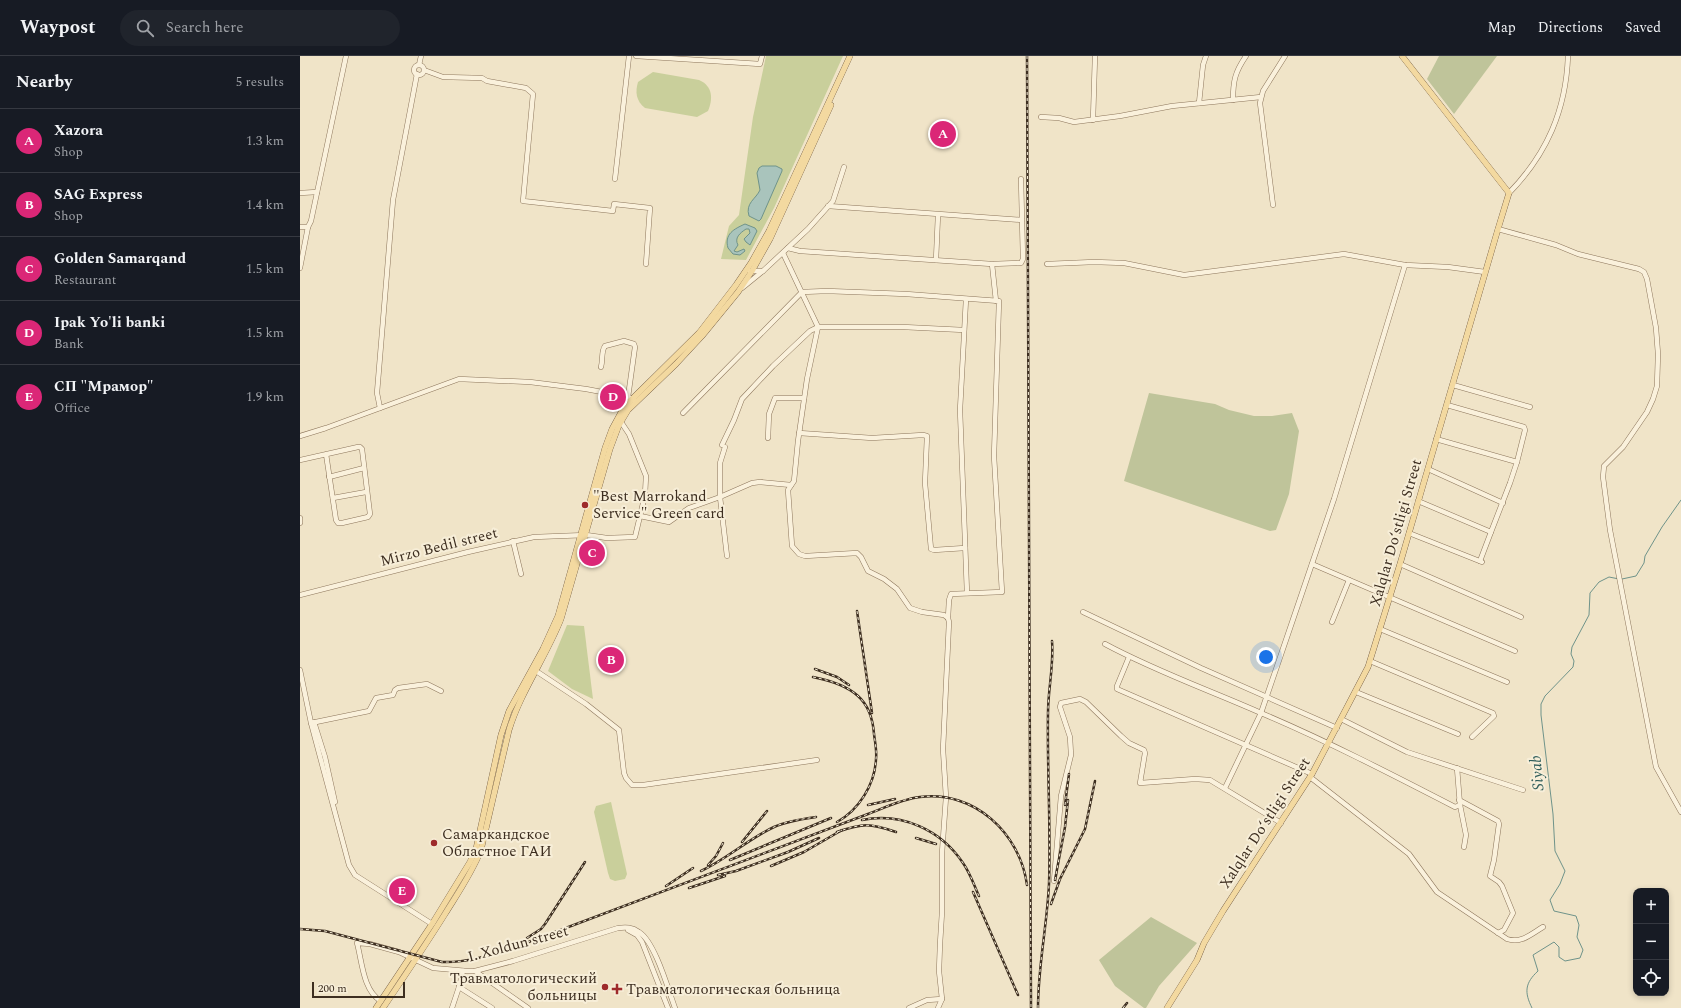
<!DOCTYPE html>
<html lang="en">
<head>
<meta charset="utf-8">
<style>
  :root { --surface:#171b24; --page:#20242c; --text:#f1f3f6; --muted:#9ea1a6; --line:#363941; --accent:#db2777 }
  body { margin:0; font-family:Spectral,serif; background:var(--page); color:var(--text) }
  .controls { position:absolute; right:12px; bottom:12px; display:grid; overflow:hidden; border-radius:8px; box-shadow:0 2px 6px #0003 }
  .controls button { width:36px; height:36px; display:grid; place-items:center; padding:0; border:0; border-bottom:1px solid var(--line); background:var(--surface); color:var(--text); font:20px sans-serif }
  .scale { position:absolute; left:12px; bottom:10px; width:93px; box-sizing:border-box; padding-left:4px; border:2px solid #3d2e20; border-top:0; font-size:11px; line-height:14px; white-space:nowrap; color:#3d2e20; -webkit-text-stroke:3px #f7eed8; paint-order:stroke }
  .you { position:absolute; left:966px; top:601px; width:14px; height:14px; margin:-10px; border:3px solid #fff; border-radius:50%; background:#1a73e8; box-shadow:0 0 0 6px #1a73e833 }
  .badge { display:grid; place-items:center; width:26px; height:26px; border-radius:50%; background:var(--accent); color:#fff; font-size:13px; font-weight:700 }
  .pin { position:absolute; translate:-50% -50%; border:2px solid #fff; box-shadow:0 1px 4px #0006 }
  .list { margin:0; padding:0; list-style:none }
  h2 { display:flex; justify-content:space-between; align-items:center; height:52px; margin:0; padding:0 16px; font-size:17px }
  h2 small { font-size:13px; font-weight:400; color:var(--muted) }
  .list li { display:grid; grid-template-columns:26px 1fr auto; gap:12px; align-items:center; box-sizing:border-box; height:64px; padding:0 16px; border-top:1px solid var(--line) }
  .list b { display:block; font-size:15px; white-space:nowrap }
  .list p { margin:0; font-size:13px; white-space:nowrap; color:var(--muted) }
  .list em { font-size:13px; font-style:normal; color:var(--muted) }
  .icon { flex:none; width:22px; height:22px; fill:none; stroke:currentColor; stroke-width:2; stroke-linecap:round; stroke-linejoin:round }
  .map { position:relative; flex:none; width:1381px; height:952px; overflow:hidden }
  header { display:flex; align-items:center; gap:24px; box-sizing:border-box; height:56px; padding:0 20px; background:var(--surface); border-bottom:1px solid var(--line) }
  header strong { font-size:19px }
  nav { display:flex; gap:22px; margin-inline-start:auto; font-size:14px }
  .search { width:280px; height:36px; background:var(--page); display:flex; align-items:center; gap:10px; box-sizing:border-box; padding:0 14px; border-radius:22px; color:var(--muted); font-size:15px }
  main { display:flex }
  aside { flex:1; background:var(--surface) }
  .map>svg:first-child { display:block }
</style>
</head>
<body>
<header>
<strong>Waypost</strong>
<div class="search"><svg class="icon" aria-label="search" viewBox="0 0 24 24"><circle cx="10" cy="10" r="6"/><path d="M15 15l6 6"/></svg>Search here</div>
<nav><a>Map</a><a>Directions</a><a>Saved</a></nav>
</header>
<main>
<aside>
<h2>Nearby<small>5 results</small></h2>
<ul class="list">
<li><span class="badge">A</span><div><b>Xazora</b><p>Shop</p></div><em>1.3 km</em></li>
<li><span class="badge">B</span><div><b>SAG Express</b><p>Shop</p></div><em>1.4 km</em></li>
<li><span class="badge">C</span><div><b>Golden Samarqand</b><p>Restaurant</p></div><em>1.5 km</em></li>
<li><span class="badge">D</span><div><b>Ipak Yo'li banki</b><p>Bank</p></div><em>1.5 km</em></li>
<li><span class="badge">E</span><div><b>СП &quot;Мрамор&quot;</b><p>Office</p></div><em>1.9 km</em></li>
</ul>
</aside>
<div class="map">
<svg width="1381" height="952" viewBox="0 0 1381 952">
  <rect width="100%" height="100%" fill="#f0e4c8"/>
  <g fill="#c9cf9b">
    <path d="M 466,0 L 543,0 L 474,152 L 446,204 L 421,203 L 429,170 L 439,159 L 453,61 Z"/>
    <path d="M 353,16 L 399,24 C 413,30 413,43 408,55 L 397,61 L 345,52 C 336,45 335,36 338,26 Z"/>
    <path d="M 267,569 L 284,570 L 293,643 L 272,633 L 248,615 Z"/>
    <path d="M 311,746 L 327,818 L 325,823 L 315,825 L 310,823 L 308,817 L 294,756 L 296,750 Z"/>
  </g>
  <g fill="#bfc49a">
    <path d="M 1139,0 L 1197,0 L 1154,58 L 1127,23 Z"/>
    <path d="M 849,337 L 915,348 L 929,354 L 954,360 L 972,360 L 992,357 L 999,375 L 989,438 L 976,474 L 970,475 L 824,425 Z"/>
    <path d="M 851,861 L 897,887 L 859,930 L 846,952 L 844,952 L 815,930 L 799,904 Z"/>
  </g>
  <g fill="#a9c4bc" stroke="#6f938a">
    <path d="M 462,110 L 476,110 L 482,113 L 482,115 L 461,163 L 459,165 L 449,160 C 445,147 456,143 460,134 L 457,117 L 459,112 Z"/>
    <path d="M 445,168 L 455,172 L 457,175 L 450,189 L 446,186 L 444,183 L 450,177 L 449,173 L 446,173 C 440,177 434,182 438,189 L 434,195 L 437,196 L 444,193 L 445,195 L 440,199 L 433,198 L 428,192 C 424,178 434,173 445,168 Z"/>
  </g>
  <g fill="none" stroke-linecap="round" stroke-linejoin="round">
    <g stroke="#6f938a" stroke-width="1">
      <path d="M 1322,523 L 1336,520 L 1344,507 L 1345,500 L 1362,471 L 1381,444"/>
      <path d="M 1232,952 C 1224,936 1225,927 1238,915 L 1233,899 L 1254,886 L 1259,891 L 1259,901 L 1265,905 L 1280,902 L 1283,894 L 1277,881 L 1279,869 L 1276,860 L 1254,855 L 1250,844 L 1260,828 L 1265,815 L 1255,795 L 1253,758 L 1241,659 L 1241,648 L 1245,640 L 1273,611 L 1274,605 L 1271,598 L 1272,591 L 1289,559 L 1290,537 L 1299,526 L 1309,521 L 1319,523"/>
    </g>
    <g stroke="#8d765c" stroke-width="5.5">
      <g id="minor">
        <path d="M 336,0 L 460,8 L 462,0"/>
        <path d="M 119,9 L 121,0"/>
        <circle cx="119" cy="14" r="5"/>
        <path d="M 124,14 L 143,21 L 182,22 L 187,25 L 226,32 L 233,38 L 223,145 L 313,155 L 314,148 L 350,152 L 346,208"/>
        <path d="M 933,44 C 933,25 935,16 946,0"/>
        <path d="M 899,47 L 903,9 L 906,0"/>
        <path d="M 741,61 L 759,62 L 774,66 L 820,60 L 872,50 L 961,41"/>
        <path d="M 793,64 L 795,0"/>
        <path d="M 315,123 L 329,0"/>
        <path d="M 0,137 L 17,136"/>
        <path d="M 1209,137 C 1247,98 1266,54 1268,0"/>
        <path d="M 973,149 L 960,47 L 963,35 L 985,0"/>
        <path d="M 528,150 L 722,164"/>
        <path d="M 0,171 L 8,171 L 0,212"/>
        <path d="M 8,171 L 11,165 L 46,0"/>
        <path d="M 1198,173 L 1256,189 L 1278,198 L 1339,213 L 1344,216 L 1347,223 L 1356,272 L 1358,298 L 1357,330 L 1353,343 L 1347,356 L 1323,391 L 1304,410 L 1303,421 L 1310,474 L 1356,711 L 1381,756"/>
        <path d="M 488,192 L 500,195 L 692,208 L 721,207 L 723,203 L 721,123"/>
        <path d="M 483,197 L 518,271 L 507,323 L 498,385 L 494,425 L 488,434 L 492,490 L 499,498 L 505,500 L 557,497 L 561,501 L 568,515 L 584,523 L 597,533 L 610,552 L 622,556 L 644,559 L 648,562 L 649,566 L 643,693 L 646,741 L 642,797 L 642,856 L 640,888 L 639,915 L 642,943 L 638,952"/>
        <path d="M 636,204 L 638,159"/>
        <path d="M 692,208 L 696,245"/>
        <path d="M 747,208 L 794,206 L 824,207 L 884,219 L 1044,198 L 1105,209 L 1148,211 L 1185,216"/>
        <path d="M 450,215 L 463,215 L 508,173 L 533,145 L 544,111"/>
        <path d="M 442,232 L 463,215"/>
        <path d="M 666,243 L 660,354 L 667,537"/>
        <path d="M 301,311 C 303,304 301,295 305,290 L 324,285 L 334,288 L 335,291 L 328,341"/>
        <path d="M 1153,329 L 1230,351"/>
        <path d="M 1147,349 L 1224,371 L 1225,374 L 1217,406"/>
        <path d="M 80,352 L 77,337 L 93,144 L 117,18"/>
        <path d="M 383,357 L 502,236 L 527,235 L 606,238 L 699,245 L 694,400 L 702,536 L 651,538 L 649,544 L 648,562"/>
        <path d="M 499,377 L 572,382 L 623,379 L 627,380 L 625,427 L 631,493 L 634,494 L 665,492"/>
        <path d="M 0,380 L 26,372 L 159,323 L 230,326 L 286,333 L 328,341 L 334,344"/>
        <path d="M 468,382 L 469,358 L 475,342 L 504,342"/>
        <path d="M 422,389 L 434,364 L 442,343 L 473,310 L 510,275 L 518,271 L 603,271 L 664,274"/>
        <path d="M 425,391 L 420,407 L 420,441 L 427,500"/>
        <path d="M 0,404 L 58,391 L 60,391 L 62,393 L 70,458 L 68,461 L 42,467 L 38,467 L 36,464 L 26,398"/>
        <path d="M 1128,413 L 1203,447"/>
        <path d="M 29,421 L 64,412"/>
        <path d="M 33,442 L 66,436"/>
        <path d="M 1118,445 L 1191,476 L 1210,427 L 1217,406 L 1136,383"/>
        <path d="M 340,460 L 369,466 L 389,452 L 420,441 L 452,427 L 460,426 L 491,429"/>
        <path d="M 0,462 L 0,467"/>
        <path d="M 1109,477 L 1182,506"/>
        <path d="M 213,485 L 221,518"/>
        <path d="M 1180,505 L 1191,476"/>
        <path d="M 1012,508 L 1215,595"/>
        <path d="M 1100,508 L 1221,561"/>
        <path d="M 0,539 L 168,496 L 234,481 L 286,479 L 307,482 L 335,481 L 345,439 L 346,420 L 329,378 L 321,366"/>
        <path d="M 783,556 L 901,612 L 1037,672"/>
        <path d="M 1032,566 L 1049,524"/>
        <path d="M 1080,573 L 1207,626"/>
        <path d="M 805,588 C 855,615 909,634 961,657 C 1027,685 1091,718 1155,751 L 1160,749"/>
        <path d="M 829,601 L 817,630 L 817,633 L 1012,718"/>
        <path d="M 1070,605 L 1193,657 L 1194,660 L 1172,681"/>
        <path d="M 0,614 L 11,667 L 49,809 L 55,819 L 132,868"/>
        <path d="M 236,615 L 286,648 L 319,674 L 324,717 L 326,722 L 332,729 L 343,729 L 517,704"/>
        <path d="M 1056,636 L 1158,678"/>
        <path d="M 1041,663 L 1107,696 L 1223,734"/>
        <path d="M 14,666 L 25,701 L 35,746"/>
        <path d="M 11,667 L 69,655 L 76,642 L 93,639 L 95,634 L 98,632 L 127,628 L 141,635"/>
        <path d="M 1157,712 L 1160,749 L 1166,779 L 1164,791"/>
        <path d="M 1010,721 L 1109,798 L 1137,836 L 1207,883 C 1221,888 1231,878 1243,871"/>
        <path d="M 925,732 L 961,657 L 1001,540 L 1034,443 L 1105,209"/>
        <path d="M 1159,744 L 1198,765 L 1199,768 L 1194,804 L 1190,820 L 1199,826 L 1202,830 L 1213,857 L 1204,874 L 1198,877"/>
        <path d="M 754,825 L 761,740 L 771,699 L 770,681 L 760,651 L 761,647 L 780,643 L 786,646 L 821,680 L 829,687 L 844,694 L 845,697 L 840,727 L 895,723 L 910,724 L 981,767"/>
        <path d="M 328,874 L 337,879 L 342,886 L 368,952"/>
        <path d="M 175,915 L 228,952"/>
        <path d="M 159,931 L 192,952"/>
        <path d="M 81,945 C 63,935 62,905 57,887 L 70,888 L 99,896 L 133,912 L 167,915 L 175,915 L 213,905 L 318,872 C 326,871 332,871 339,876 C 355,886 368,933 375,952"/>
        <path d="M 152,952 L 159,931 L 163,915"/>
        <path d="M 609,952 L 627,944 L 642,943"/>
      </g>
    </g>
    <g stroke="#5b4430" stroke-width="6">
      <g id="major">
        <path d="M 76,952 L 132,868 L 170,806 L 176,793 L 201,679 L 209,655 L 243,593 L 258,560 L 305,392 L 312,373 L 324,351 L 399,277 L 436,229 L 451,207 L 469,175 L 550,0"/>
        <path d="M 83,952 C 104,921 125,890 145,858 C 158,837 172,817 181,794 L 209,674 C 221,635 246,601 261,563 L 310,393 L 319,369 L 328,354 L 376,308 L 402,280 L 438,236 L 452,215 L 470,183 L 531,49"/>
        <path d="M 867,952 L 897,904 L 904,887 L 923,855 L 1012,718 L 1068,611 L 1100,508 L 1198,173 L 1209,137 L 1102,0"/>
      </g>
    </g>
    <use href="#minor" stroke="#faf1dc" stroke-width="4.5"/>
    <use href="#major" stroke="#f3d9a0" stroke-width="5.5"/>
    <g stroke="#3d2e20" stroke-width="2.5">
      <g id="rail">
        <path d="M 727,0 L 731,952"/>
        <path d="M 557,555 L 572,657"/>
        <path d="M 515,613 L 537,621 L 549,629"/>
        <path d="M 513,621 C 528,624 546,629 558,640 C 568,649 573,664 574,678 C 575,686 577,695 576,703 C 575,728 559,754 537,766"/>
        <path d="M 568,749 L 595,743"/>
        <path d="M 765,749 L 769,718"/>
        <path d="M 562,764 C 602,756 641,774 663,807 C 670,817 674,829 679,840"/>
        <path d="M 537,776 C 563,767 570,767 596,776"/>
        <path d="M 616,782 L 636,788"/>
        <path d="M 442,786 L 467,755"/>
        <path d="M 430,804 L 531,762"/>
        <path d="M 408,809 L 416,800 L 423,787"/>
        <path d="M 471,810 L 504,796 L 542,774"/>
        <path d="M 401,815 C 427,803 448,783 474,771 C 487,765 502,763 516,761"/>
        <path d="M 418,819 L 436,815 L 488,796 L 519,782"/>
        <path d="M 755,824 L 765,771 L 768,744"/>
        <path d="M 366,830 L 393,812"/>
        <path d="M 389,832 L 425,820"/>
        <path d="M 673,836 L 718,939"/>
        <path d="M 751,848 L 760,823 L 785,773 L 795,725"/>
        <path d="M 0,873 L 25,875 L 142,906 C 169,907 193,898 218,890 L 568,758 C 584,752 602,743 620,741 C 674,734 720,777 727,829"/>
        <path d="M 227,882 L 241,873 L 245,868 L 285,806"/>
        <path d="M 738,952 C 738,910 747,870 749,828 C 751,771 747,714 748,657 C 748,633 754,609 752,585"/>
        <path d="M 823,952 L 827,947"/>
      </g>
    </g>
    <use href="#rail" stroke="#f7eed8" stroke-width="1" stroke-dasharray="3" stroke-linecap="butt"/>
  </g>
  <g fill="#9e2a2b" stroke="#f7eed8" stroke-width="1.5">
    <circle cx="285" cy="449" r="4"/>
    <circle cx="134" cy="787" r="4"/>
    <circle cx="305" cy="931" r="4"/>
    <path d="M315 927h4v4h4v4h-4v4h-4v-4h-4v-4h4z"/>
  </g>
  <g text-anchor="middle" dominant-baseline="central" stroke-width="4" stroke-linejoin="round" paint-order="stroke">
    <g font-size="15" fill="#3d2e20" stroke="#f7eed8" text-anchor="start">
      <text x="293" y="440">"Best Marrokand<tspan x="293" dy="17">Service" Green card</tspan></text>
      <text x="142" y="778">Самаркандское<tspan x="142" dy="17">Областное ГАИ</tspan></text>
      <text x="297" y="922" text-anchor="end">Травматологический<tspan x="297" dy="17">больницы</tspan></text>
      <text x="326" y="933">Травматологическая больница</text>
    </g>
    <g font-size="15" fill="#3d2e20" stroke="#f7eed8">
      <text transform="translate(1096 477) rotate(-74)">Xalqlar Doʻstligi Street</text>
      <text transform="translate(139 491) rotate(-14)">Mirzo Bedil street</text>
      <text transform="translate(965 767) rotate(-57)">Xalqlar Doʻstligi Street</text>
      <text transform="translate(218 888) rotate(-15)">I. Xoldun street</text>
    </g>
    <g font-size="16" font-style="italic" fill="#2f5d5a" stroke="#f7eed8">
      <text transform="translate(1237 717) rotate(-95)">Siyab</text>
    </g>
  </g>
</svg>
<div class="controls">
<button>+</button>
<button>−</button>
<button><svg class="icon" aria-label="locate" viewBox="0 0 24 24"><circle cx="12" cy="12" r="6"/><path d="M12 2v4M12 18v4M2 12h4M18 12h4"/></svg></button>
</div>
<div class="scale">200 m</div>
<div class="you"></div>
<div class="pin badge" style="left:643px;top:78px">A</div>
<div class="pin badge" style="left:311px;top:604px">B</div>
<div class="pin badge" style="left:292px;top:497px">C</div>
<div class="pin badge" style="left:313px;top:341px">D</div>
<div class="pin badge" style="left:102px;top:835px">E</div>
</div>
</main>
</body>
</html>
